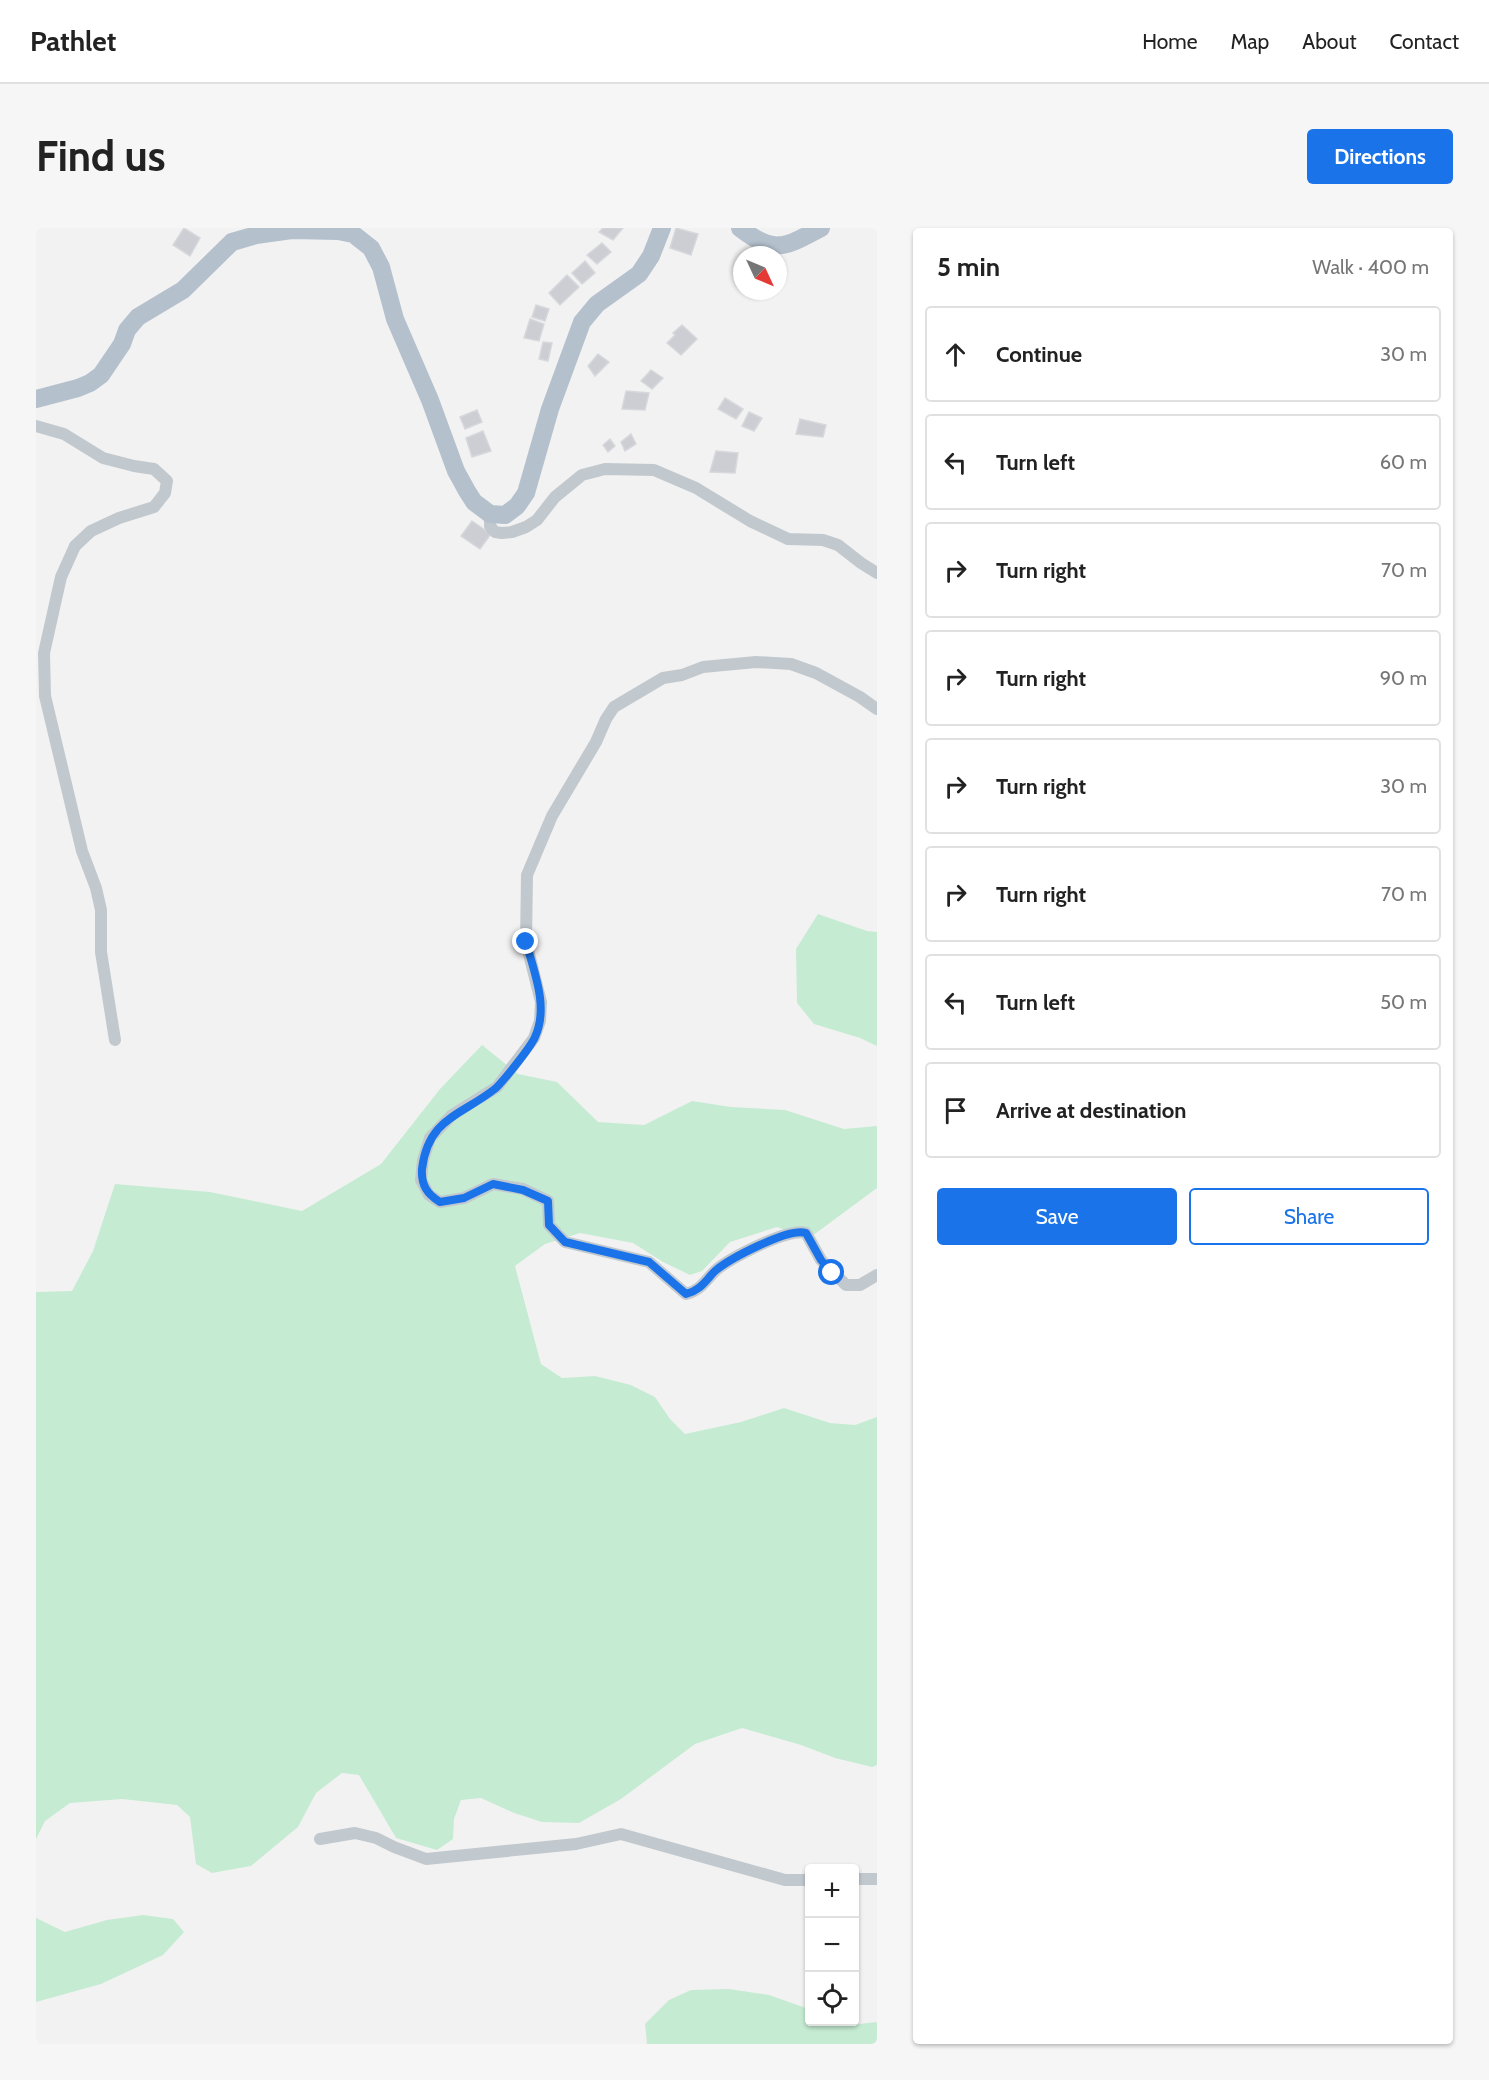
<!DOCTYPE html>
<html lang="en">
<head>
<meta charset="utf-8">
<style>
  :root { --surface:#fff; --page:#f6f6f6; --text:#222; --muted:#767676; --line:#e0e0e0; --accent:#1a73e8 }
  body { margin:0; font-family:Cabin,sans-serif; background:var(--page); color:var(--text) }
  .controls { position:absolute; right:18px; bottom:18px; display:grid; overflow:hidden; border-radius:6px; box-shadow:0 2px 4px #0004 }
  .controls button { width:54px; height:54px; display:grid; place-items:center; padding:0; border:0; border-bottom:2px solid var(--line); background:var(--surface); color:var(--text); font:30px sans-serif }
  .compass { position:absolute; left:697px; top:18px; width:54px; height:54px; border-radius:50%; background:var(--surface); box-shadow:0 2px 4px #0004; rotate:134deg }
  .stop { position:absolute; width:18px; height:18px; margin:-14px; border:4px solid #1a73e8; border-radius:50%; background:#fff }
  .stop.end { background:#1a73e8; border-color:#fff; box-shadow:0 2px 6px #0008 }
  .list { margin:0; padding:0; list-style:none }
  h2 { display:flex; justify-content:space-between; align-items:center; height:78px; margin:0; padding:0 24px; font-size:26px }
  h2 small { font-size:20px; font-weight:400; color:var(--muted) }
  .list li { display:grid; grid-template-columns:39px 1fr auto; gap:18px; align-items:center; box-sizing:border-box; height:96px; margin:0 12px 12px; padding:0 12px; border:2px solid var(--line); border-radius:6px }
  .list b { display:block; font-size:22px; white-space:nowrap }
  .list em { font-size:20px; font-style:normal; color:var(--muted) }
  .actions { display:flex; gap:12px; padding:18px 24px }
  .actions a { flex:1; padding:14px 0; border:2px solid var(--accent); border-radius:6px; text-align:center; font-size:21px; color:var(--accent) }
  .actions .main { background:var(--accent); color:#fff }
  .icon { flex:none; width:33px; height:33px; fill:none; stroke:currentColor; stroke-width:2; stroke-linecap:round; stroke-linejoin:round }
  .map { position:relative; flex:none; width:841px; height:1816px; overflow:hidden; border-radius:6px }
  header { display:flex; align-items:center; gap:36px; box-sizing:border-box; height:84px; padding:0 30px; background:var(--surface); border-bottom:2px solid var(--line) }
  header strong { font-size:28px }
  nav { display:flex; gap:33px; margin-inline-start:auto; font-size:21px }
  .intro { display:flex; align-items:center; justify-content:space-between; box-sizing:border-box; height:144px; padding:0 36px }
  h1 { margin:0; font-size:42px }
  .button { padding:15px 27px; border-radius:6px; background:var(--accent); color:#fff; font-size:21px; font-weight:700 }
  main { display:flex; gap:36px; padding:0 36px }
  aside { flex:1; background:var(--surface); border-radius:6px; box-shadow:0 2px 4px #0004 }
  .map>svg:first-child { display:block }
</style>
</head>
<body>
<header>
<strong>Pathlet</strong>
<nav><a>Home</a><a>Map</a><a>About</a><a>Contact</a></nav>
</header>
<div class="intro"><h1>Find us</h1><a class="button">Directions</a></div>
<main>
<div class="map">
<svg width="841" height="1816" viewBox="0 0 841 1816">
  <rect width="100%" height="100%" fill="#f3f2f2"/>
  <g fill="#c5ecd3">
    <path d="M 782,686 L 831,703 L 841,704 L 841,818 L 824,810 L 778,796 L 761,775 L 760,721 Z"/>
    <path d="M 446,817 L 482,846 L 521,854 L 562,894 L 608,897 L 656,873 L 695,879 L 749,882 L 808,901 L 841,898 L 841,960 L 772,1011 L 741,999 L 694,1014 L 666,1043 L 654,1047 L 627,1034 L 597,1015 L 544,1005 L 509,1016 L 479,1038 L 505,1136 L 526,1150 L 559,1148 L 595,1157 L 619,1169 L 634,1191 L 649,1206 L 705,1194 L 748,1180 L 794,1195 L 819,1197 L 841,1189 L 841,1537 L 836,1539 L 799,1530 L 765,1517 L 706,1500 L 659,1516 L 585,1571 L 543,1595 L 506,1594 L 478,1585 L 445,1570 L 425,1572 L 418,1591 L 417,1611 L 401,1622 L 360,1610 L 323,1547 L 306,1545 L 280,1565 L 262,1599 L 215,1638 L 176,1645 L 160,1636 L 154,1589 L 141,1577 L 86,1571 L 34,1575 L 9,1593 L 0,1611 L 0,1064 L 36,1063 L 57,1023 L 79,956 L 174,964 L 266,983 L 345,936 L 404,861 Z"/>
    <path d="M 107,1687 L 137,1691 L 148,1704 L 127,1727 L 65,1756 L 0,1774 L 0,1690 L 29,1704 L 71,1692 Z"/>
    <path d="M 693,1761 L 733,1767 L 773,1781 L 774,1794 L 798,1794 L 804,1798 L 841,1794 L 841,1816 L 611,1816 L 609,1796 L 633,1772 L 655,1762 Z"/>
  </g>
  <g fill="#ccced3" stroke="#d6d8dc" stroke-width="1.5">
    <path d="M 148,0 L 164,10 L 154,28 L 137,17 Z"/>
    <path d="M 567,0 L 587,0 L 577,12 L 563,4 Z"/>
    <path d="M 640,0 L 662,6 L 655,27 L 634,20 Z"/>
    <path d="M 566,15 L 575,24 L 561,36 L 551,27 Z"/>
    <path d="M 549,33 L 559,45 L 546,56 L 536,45 Z"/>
    <path d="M 531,47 L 543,59 L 524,77 L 513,65 Z"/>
    <path d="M 500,77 L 513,81 L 509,93 L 496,89 Z"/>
    <path d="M 494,91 L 508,96 L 503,113 L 488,110 Z"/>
    <path d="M 646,97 L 661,111 L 645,127 L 631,115 L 639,107 L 637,105 Z"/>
    <path d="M 507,114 L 516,115 L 512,133 L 503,131 Z"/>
    <path d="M 562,126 L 573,134 L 559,148 L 552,138 Z"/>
    <path d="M 615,142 L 627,150 L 616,161 L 605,153 Z"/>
    <path d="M 590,163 L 613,165 L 609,182 L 586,181 Z"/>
    <path d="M 689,170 L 707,181 L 700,191 L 682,181 Z"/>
    <path d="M 441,182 L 446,194 L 429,201 L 424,189 Z"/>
    <path d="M 713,184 L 726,190 L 718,203 L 706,198 Z"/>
    <path d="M 764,191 L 790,197 L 787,209 L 760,206 Z"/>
    <path d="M 447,203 L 455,223 L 436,229 L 430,210 Z"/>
    <path d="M 595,206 L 600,216 L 589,223 L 585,214 Z"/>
    <path d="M 574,211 L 579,218 L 572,224 L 567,217 Z"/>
    <path d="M 680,223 L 702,225 L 699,245 L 674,244 Z"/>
    <path d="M 436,293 L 455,306 L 444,321 L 425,308 Z"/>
  </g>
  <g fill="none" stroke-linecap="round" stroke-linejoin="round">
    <g stroke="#c1c9ce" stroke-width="12">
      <path d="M 0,198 L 28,206 L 67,230 L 98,238 L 118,241 L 131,253 L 129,265 L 118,279 L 83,290 L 55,303 L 39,318 L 25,349 L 8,425 L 9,468 L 46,623 L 60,660 L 65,682 L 65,724 L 79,812"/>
      <path d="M 454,286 L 454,298 L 459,304 L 466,305 L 476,304 L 490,299 L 501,292 L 519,269 L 546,247 L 569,241 L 618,242 L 660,260 L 714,293 L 752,311 L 787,312 L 802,317 L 825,335 L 841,345"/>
      <path d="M 841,481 L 824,469 L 780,445 L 755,436 L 720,434 L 667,439 L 646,447 L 627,450 L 578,479 L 570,491 L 560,514 L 516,588 L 491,647 L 490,714 L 505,774 L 504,793 L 498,810 L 461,859 L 416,887 L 394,910 L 387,932 L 385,952 L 393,967 L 404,974 L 428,970 L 457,956 L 487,961 L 512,973 L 513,997 L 529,1014 L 613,1034 L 650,1066 C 665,1062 669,1053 679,1043 C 692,1031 753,999 770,1005 L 785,1032 L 810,1057 L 824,1057 L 841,1047"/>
      <path d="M 284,1611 L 319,1605 L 340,1610 L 358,1619 L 390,1631 L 540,1616 L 585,1606 L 749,1652 L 774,1652"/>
      <path d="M 818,1651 L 841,1651"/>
    </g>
    <g stroke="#b4c1cd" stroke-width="18">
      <path d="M 704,0 C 739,27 749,19 785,0"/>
      <path d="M 0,171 L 42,160 L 54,155 L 65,147 L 86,116 L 91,102 L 102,89 L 147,62 L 196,14 L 220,7 L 256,2 L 302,3 L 317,6 L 335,20 L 345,39 L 359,91 L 394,172 L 420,243 L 431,263 L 438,274 L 454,286 L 469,287 L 481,278 L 490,265 L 514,181 L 546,94 L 561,76 L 603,46 L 615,28 L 626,0"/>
    </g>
  </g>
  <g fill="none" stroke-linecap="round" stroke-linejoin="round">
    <path stroke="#1a73e8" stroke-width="8" d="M 490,714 C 498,744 513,779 499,809 C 495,819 468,852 460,860 C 427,887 392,889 386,941 C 385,957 391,966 404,974 L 428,970 L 457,956 L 487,962 L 512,973 L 513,997 L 529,1014 L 613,1034 L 650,1066 C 665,1062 669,1053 679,1043 C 693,1031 753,999 770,1005 L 785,1032 L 796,1045"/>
  </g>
</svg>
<div class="controls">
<button>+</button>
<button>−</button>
<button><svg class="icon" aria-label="locate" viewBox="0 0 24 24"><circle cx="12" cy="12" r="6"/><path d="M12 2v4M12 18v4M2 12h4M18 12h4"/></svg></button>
</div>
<svg class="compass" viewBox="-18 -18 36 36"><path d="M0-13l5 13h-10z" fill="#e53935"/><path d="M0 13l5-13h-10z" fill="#767676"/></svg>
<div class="stop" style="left:796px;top:1045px"></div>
<div class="stop end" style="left:490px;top:714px"></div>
</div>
<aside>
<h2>5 min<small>Walk · 400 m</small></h2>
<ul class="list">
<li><svg class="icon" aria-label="ahead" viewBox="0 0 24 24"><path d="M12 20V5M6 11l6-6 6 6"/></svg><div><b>Continue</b></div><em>30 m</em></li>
<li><svg class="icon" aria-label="left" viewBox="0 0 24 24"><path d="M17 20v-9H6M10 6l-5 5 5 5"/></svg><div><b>Turn left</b></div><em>60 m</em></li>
<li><svg class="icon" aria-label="right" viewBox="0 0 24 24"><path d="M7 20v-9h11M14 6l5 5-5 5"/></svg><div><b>Turn right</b></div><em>70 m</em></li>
<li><svg class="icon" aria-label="right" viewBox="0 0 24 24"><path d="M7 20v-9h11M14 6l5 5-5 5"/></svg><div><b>Turn right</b></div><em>90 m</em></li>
<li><svg class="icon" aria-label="right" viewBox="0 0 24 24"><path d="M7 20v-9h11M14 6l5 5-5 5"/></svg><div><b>Turn right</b></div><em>30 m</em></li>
<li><svg class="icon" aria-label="right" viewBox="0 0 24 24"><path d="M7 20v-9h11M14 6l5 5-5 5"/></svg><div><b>Turn right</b></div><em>70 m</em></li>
<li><svg class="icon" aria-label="left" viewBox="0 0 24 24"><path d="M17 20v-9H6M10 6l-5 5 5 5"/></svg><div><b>Turn left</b></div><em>50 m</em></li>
<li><svg class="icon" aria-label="arrive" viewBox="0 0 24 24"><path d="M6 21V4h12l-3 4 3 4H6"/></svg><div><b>Arrive at destination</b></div></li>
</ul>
<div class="actions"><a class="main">Save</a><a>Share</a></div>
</aside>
</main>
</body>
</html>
